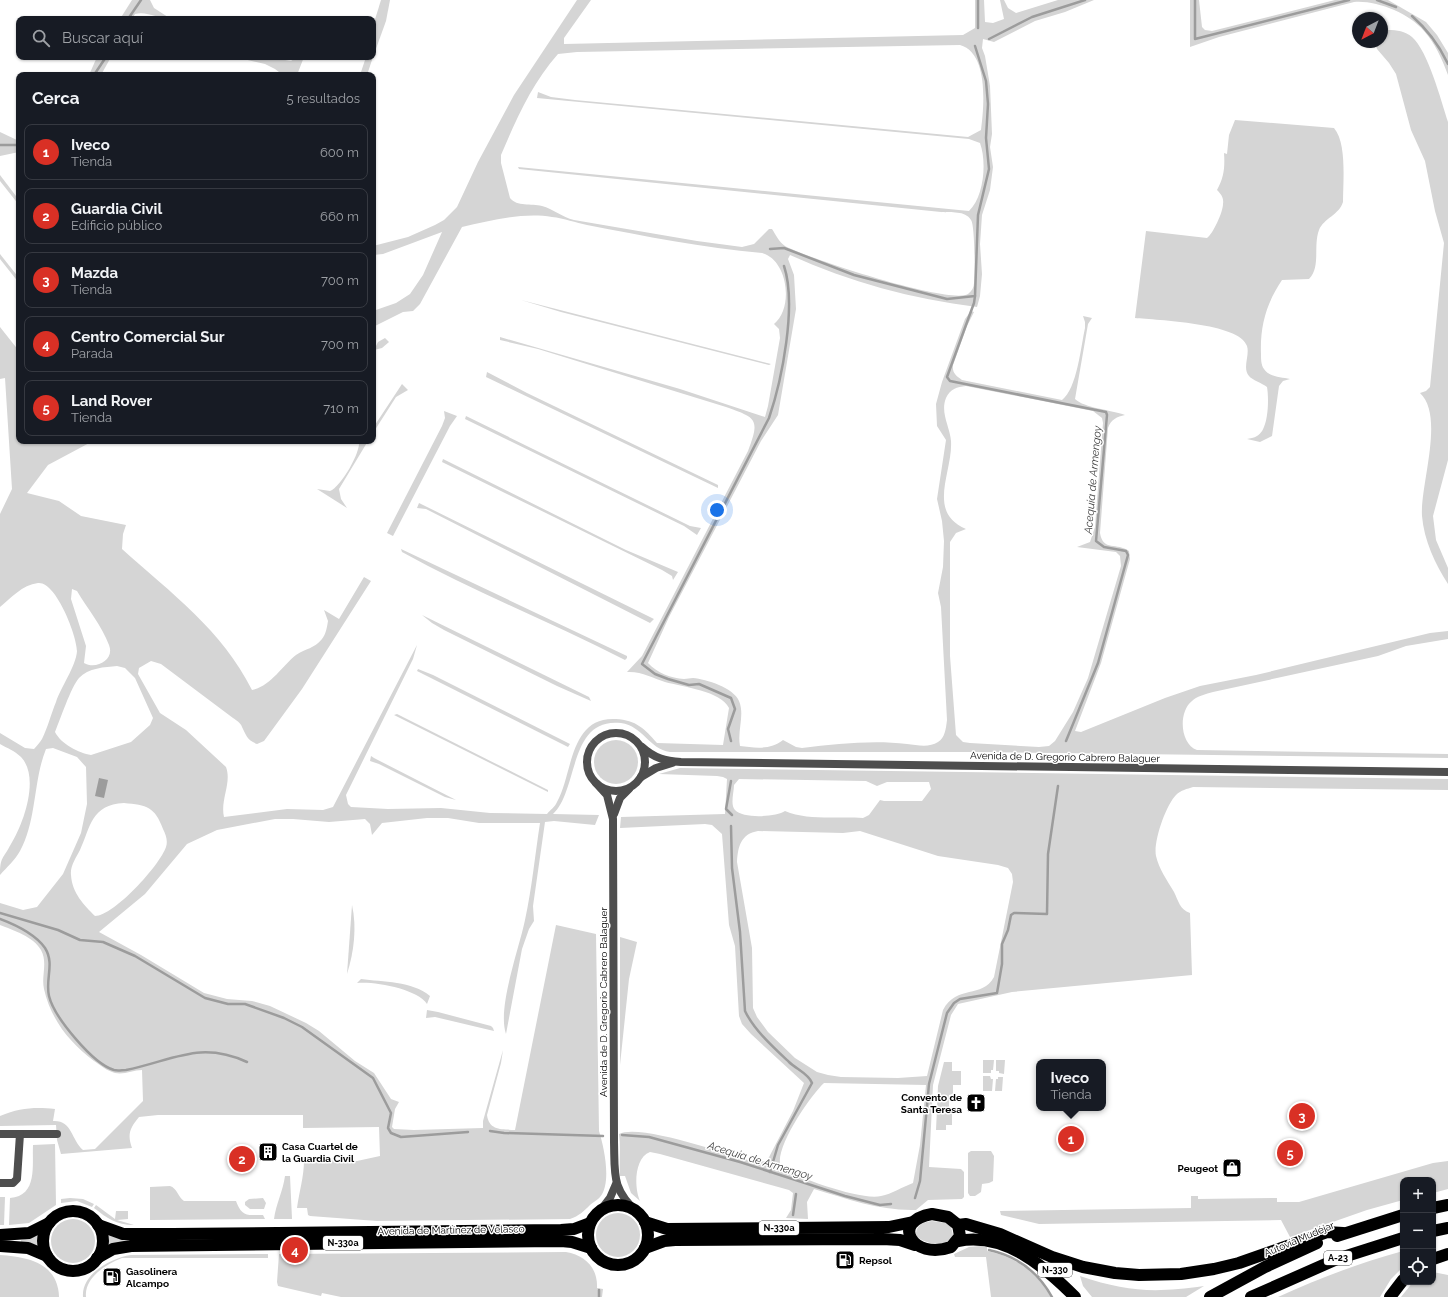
<!DOCTYPE html>
<html lang="es">
<head>
<meta charset="utf-8">
<style>
  :root { --surface:#171b24; --page:#20242c; --text:#f1f3f6; --muted:#9ea1a6; --line:#363941; --accent:#d93025 }
  body { margin:0; font-family:Raleway,sans-serif; background:var(--page); color:var(--text) }
  .controls { position:absolute; right:12px; bottom:12px; display:grid; overflow:hidden; border-radius:8px; box-shadow:0 1px 3px #0004 }
  .controls button { width:36px; height:36px; display:grid; place-items:center; padding:0; border:0; border-bottom:1px solid var(--line); background:var(--surface); color:var(--text); font:20px sans-serif }
  .compass { position:absolute; left:1352px; top:12px; width:36px; height:36px; border-radius:50%; background:var(--surface); box-shadow:0 1px 3px #0004; rotate:222deg }
  .you { position:absolute; left:717px; top:510px; width:14px; height:14px; margin:-10px; border:3px solid #fff; border-radius:50%; background:#1a73e8; box-shadow:0 0 0 6px #1a73e833 }
  .badge { display:grid; place-items:center; width:26px; height:26px; border-radius:50%; background:var(--accent); color:#fff; font-size:13px; font-weight:700 }
  .pin { position:absolute; translate:-50% -50%; border:2px solid #fff; box-shadow:0 1px 4px #0006 }
  .popup { position:absolute; left:1036px; top:1059px; width:70px; height:52px; box-sizing:border-box; display:grid; place-content:center; border-radius:8px; background:var(--surface); filter:drop-shadow(0 1px 3px #0005); font-size:13px; white-space:nowrap; color:var(--muted) }
  .popup b { font-size:15px; color:var(--text) }
  .popup::after { content:''; position:absolute; left:50%; top:100%; margin-left:-8px; border:8px solid transparent; border-top-color:var(--surface) }
  .list { margin:0; padding:0; list-style:none }
  h2 { display:flex; justify-content:space-between; align-items:center; height:52px; margin:0; padding:0 16px; font-size:17px }
  h2 small { font-size:13px; font-weight:400; color:var(--muted) }
  .list li { display:grid; grid-template-columns:26px 1fr auto; gap:12px; align-items:center; box-sizing:border-box; height:56px; margin:0 8px 8px; padding:0 8px; border:1px solid var(--line); border-radius:8px }
  .list b { display:block; font-size:15px; white-space:nowrap }
  .list p { margin:0; font-size:13px; white-space:nowrap; color:var(--muted) }
  .list em { font-size:13px; font-style:normal; color:var(--muted) }
  .icon { flex:none; width:22px; height:22px; fill:none; stroke:currentColor; stroke-width:2; stroke-linecap:round; stroke-linejoin:round }
  .map { position:relative; flex:none; width:1448px; height:1297px; overflow:hidden }
  .search { position:absolute; background:var(--surface); box-shadow:0 1px 3px #0004; left:16px; top:16px; width:360px; height:44px; display:flex; align-items:center; gap:10px; box-sizing:border-box; padding:0 14px; border-radius:8px; color:var(--muted); font-size:15px }
  .panel { position:absolute; background:var(--surface); box-shadow:0 1px 3px #0004; left:16px; top:72px; width:360px; height:372px; border-radius:8px }
  .map>svg:first-child { display:block }
</style>
</head>
<body>
<div class="map">
<svg width="1448" height="1297" viewBox="0 0 1448 1297">
  <rect width="100%" height="100%" fill="#fff"/>
  <g fill="#d5d5d5" fill-rule="evenodd">
    <path d="M 132,0 L 150,0 L 154,8 L 171,19 C 157,19 148,11 135,14 L 132,19 L 120,19 Z"/>
    <path d="M 381,0 L 390,0 L 386,21 L 373,57 L 373,26 Z"/>
    <path d="M 577,0 L 591,0 L 564,38 L 564,44 L 963,35 L 975,28 L 975,0 L 984,0 L 985,22 L 993,23 L 1004,19 L 1000,0 L 1004,0 L 1008,8 L 1016,13 L 1058,0 L 1094,0 L 1065,12 L 1035,21 L 994,42 L 983,39 L 982,48 L 985,56 L 990,86 L 992,134 L 990,147 L 993,167 L 990,190 L 982,215 L 980,244 L 982,274 L 980,296 L 977,307 C 912,299 850,282 790,255 L 788,259 L 794,275 L 796,309 L 778,415 L 761,441 L 735,491 L 669,617 L 648,663 C 657,673 671,678 684,679 C 687,679 690,678 693,678 C 706,679 734,688 739,701 C 745,715 737,731 740,746 C 755,748 771,750 783,740 L 796,747 L 802,748 C 837,744 872,740 907,744 C 917,745 929,748 938,742 C 945,738 946,728 947,720 L 941,607 L 938,593 L 943,567 L 944,541 L 942,521 L 937,499 L 946,440 L 937,426 L 936,404 L 942,382 L 965,319 L 971,311 L 974,312 L 967,326 L 953,365 C 952,373 956,376 962,380 L 1062,400 C 1077,389 1081,346 1085,328 L 1085,322 L 1083,316 L 1092,318 L 1088,324 L 1075,399 C 1084,408 1112,410 1125,415 C 1117,417 1111,419 1108,428 L 1100,533 C 1103,552 1117,542 1129,551 L 1130,559 L 1101,663 L 1075,731 L 1081,732 L 1165,698 L 1200,686 L 1256,675 L 1430,633 L 1448,631 L 1448,639 L 1406,646 L 1378,656 L 1213,692 C 1206,694 1197,696 1192,701 C 1178,712 1180,744 1197,750 L 1448,754 L 1448,758 L 971,752 L 670,752 C 649,749 643,726 621,723 C 568,717 579,790 553,814 L 599,815 L 595,825 L 554,821 L 545,822 L 533,906 L 534,921 L 529,929 L 522,949 L 506,1034 C 497,1008 519,949 525,920 C 532,888 535,855 540,823 L 479,823 L 448,818 L 427,818 L 382,823 L 372,835 L 370,824 L 365,819 L 329,822 L 293,819 L 275,819 L 217,830 L 187,844 L 145,894 L 99,932 L 141,955 L 204,993 L 227,999 L 252,1001 L 270,1006 L 306,1023 L 319,1031 L 355,1061 L 374,1073 L 391,1099 L 399,1102 L 395,1109 L 392,1127 L 394,1129 L 414,1130 L 483,1128 L 483,1121 L 503,1050 L 501,1063 L 487,1115 C 489,1131 502,1129 515,1130 L 556,925 L 596,934 L 599,1131 C 604,1147 612,1183 600,1197 C 598,1200 593,1202 590,1205 C 584,1211 579,1216 570,1219 L 377,1221 L 310,1216 L 308,1215 L 307,1208 L 297,1208 C 299,1192 304,1177 304,1160 L 357,1161 L 380,1156 L 379,1127 L 303,1128 L 303,1115 L 158,1115 L 139,1117 C 130,1128 127,1134 132,1148 L 61,1154 L 57,1140 L 56,1125 L 0,1126 L 0,1116 C 20,1108 34,1107 55,1109 L 53,1121 C 72,1120 71,1139 83,1150 L 95,1149 L 143,1101 L 142,1070 C 133,1070 124,1075 115,1073 C 107,1071 100,1065 94,1061 C 70,1043 51,1020 44,989 C 41,976 48,963 41,950 C 34,937 13,930 0,925 L 0,903 L 23,910 L 37,907 L 63,874 L 81,833 L 87,804 L 86,767 L 77,757 L 53,748 L 46,749 C 33,781 37,820 20,851 C 15,860 7,867 0,875 C 0,857 3,859 11,844 C 24,823 40,777 21,757 C 15,751 7,748 0,744 L 0,733 L 25,748 L 34,749 C 37,746 40,742 42,739 C 48,727 51,714 56,702 C 61,687 76,666 77,651 C 77,636 56,581 38,583 C 22,585 11,598 0,607 L 0,514 L 12,489 L 5,378 L 0,379 L 0,327 L 19,351 L 19,441 L 93,441 L 48,465 L 27,493 L 59,501 L 81,516 L 126,525 L 123,534 L 122,549 C 171,593 222,630 252,690 C 271,686 282,666 296,655 C 306,648 314,649 322,639 C 326,634 327,627 328,621 L 324,610 L 339,619 L 364,577 L 371,581 L 302,689 L 264,741 L 257,744 C 247,740 246,735 242,727 C 241,723 236,720 233,718 L 161,664 L 151,661 L 139,668 L 138,674 L 160,713 L 186,730 L 226,767 C 232,783 220,800 224,817 L 287,809 L 323,810 L 333,807 L 417,645 L 413,659 L 346,795 L 348,804 L 351,807 L 388,809 L 441,808 L 490,813 L 547,814 C 550,810 555,807 557,802 C 573,774 569,716 616,719 C 636,720 645,729 657,743 L 723,745 L 729,708 C 721,691 683,687 665,682 C 653,678 641,671 627,672 L 642,656 L 748,451 C 760,419 757,418 726,407 L 538,349 L 500,340 L 500,337 L 680,389 L 765,417 L 768,406 L 780,338 L 779,329 L 774,324 C 794,308 788,260 762,253 C 703,248 645,236 587,225 C 576,223 564,218 552,217 C 522,212 490,221 462,227 L 420,304 L 413,311 L 403,312 L 373,327 L 373,311 L 396,303 L 410,294 L 423,275 L 442,232 L 383,254 L 373,255 L 373,246 L 408,237 L 435,225 L 444,220 L 457,207 L 478,162 L 514,95 ZM 960,45 C 989,53 984,107 981,130 L 968,137 L 575,100 L 551,97 L 538,92 L 537,98 L 969,139 L 980,143 C 987,162 984,197 969,211 L 518,167 L 519,169 L 941,212 C 951,213 965,210 971,220 C 975,225 975,275 974,283 C 974,287 972,291 968,294 C 950,305 807,258 785,246 C 779,242 776,235 772,229 L 769,229 L 754,244 L 742,247 L 697,241 L 574,220 C 562,217 553,209 542,206 C 531,203 517,207 510,198 L 501,163 L 501,155 C 516,120 532,83 558,54 L 577,52 ZM 966,386 L 1093,411 L 1102,418 L 1103,423 L 1095,527 L 1090,542 L 1077,547 L 1116,552 L 1120,556 L 1121,566 L 1088,678 L 1073,712 L 1055,741 L 1049,746 L 1039,747 L 970,743 L 963,742 L 956,735 L 950,656 L 950,542 L 956,533 L 966,529 C 926,512 953,472 951,441 C 950,427 940,413 946,398 C 950,389 957,387 966,386 ZM 72,589 L 77,591 C 87,608 102,626 109,645 C 115,660 96,670 84,663 L 86,646 L 71,599 ZM 117,666 L 125,668 L 135,678 L 153,718 L 150,725 L 131,742 L 91,755 C 79,753 61,744 55,732 C 60,720 71,687 79,678 C 88,668 105,667 117,666 ZM 124,803 C 147,805 155,807 163,829 C 166,835 168,841 166,847 C 160,865 114,916 95,916 C 84,905 72,893 71,875 C 70,866 76,858 80,850 C 91,826 91,805 124,803 Z"/>
    <path d="M 1190,0 L 1199,0 L 1202,27 L 1205,30 L 1212,31 L 1335,0 L 1388,0 L 1426,22 L 1437,35 L 1448,53 L 1448,75 C 1442,59 1435,43 1424,31 C 1409,13 1376,0 1354,2 L 1219,37 L 1190,47 Z"/>
    <path d="M 1388,30 C 1397,30 1405,31 1412,37 C 1428,51 1441,100 1448,122 L 1448,460 L 1433,516 L 1436,540 L 1448,568 L 1448,584 C 1435,564 1424,540 1422,516 C 1420,485 1445,416 1420,393 L 1426,391 L 1430,387 L 1444,243 L 1435,211 L 1425,161 L 1411,130 L 1396,74 L 1389,63 L 1377,49 L 1375,43 L 1382,42 L 1382,32 Z"/>
    <path d="M 97,57 L 111,57 L 101,75 L 89,75 Z"/>
    <path d="M 235,57 L 267,57 L 291,61 L 297,57 L 304,57 L 297,75 L 283,75 L 275,69 L 265,64 Z"/>
    <path d="M 366,57 L 373,57 L 367,75 L 360,75 Z"/>
    <path d="M 1235,120 L 1334,128 C 1347,143 1343,182 1343,202 C 1339,215 1324,218 1319,230 C 1313,246 1321,267 1309,279 L 1282,280 C 1266,304 1260,326 1261,354 C 1261,359 1261,365 1264,369 C 1269,377 1281,377 1290,379 L 1283,381 L 1279,386 L 1272,436 L 1260,442 L 1247,439 C 1250,438 1254,438 1257,436 C 1269,430 1269,398 1267,387 C 1262,383 1252,380 1249,376 C 1242,368 1250,355 1247,346 C 1240,323 1156,320 1135,318 L 1146,231 L 1207,238 C 1213,234 1223,212 1223,204 C 1224,198 1221,194 1217,190 C 1224,178 1225,167 1224,153 L 1227,154 L 1229,135 Z"/>
    <path d="M 0,132 L 19,141 L 19,152 L 0,156 Z"/>
    <path d="M 0,175 L 19,200 L 19,205 L 0,181 Z"/>
    <path d="M 0,254 L 19,278 L 19,283 L 0,259 Z"/>
    <path d="M 521,300 L 771,364 L 769,365 L 561,312 Z"/>
    <path d="M 385,338 L 389,342 L 382,348 L 374,350 L 378,342 Z"/>
    <path d="M 487,372 L 527,393 L 718,485 L 718,488 L 486,377 Z"/>
    <path d="M 402,384 L 408,390 L 396,397 L 373,433 L 373,428 Z"/>
    <path d="M 444,411 L 457,416 L 450,426 L 393,536 L 387,533 L 442,426 L 445,418 Z"/>
    <path d="M 466,416 L 690,526 L 701,528 L 697,535 L 684,526 L 465,419 Z"/>
    <path d="M 359,441 L 368,441 L 339,489 L 341,499 L 347,508 L 317,489 L 330,491 C 341,487 361,452 359,441 Z"/>
    <path d="M 443,459 L 626,550 L 678,572 L 673,580 L 672,576 L 662,570 L 442,462 Z"/>
    <path d="M 419,503 L 654,619 L 650,623 L 426,509 L 417,508 Z"/>
    <path d="M 401,549 L 627,656 L 627,658 L 625,660 C 551,622 474,592 402,552 Z"/>
    <path d="M 422,615 L 589,697 L 591,701 L 557,686 L 444,630 L 432,623 Z"/>
    <path d="M 418,669 L 433,675 L 570,744 L 568,747 L 417,671 Z"/>
    <path d="M 397,714 L 548,790 L 548,792 L 394,715 Z"/>
    <circle cx="616" cy="762" r="22"/>
    <path d="M 371,756 L 374,758 L 456,800 L 445,797 L 379,764 L 370,761 Z"/>
    <path d="M 680,768 L 1448,779 L 1448,790 L 1193,787 C 1187,789 1181,790 1176,795 C 1166,805 1153,842 1156,856 C 1159,869 1167,880 1174,892 C 1178,900 1180,910 1190,913 L 1192,975 L 1012,992 L 958,1004 L 951,1015 L 933,1085 L 929,1167 L 961,1169 L 964,1172 L 964,1197 L 962,1199 L 928,1200 L 916,1210 C 880,1211 848,1199 814,1189 L 807,1202 L 808,1219 L 786,1218 L 791,1210 L 793,1193 L 789,1190 L 660,1154 L 650,1152 C 634,1158 634,1188 640,1201 L 631,1193 L 625,1176 L 620,1176 C 619,1162 621,1148 619,1134 C 640,1123 729,1155 755,1162 L 767,1161 L 793,1111 L 804,1083 L 751,1034 L 742,1024 L 739,1016 L 735,946 L 729,925 L 722,834 L 712,825 L 705,824 L 620,828 L 621,817 L 725,814 L 727,779 L 723,777 L 717,776 L 659,774 ZM 739,779 L 866,781 L 877,786 L 887,782 L 929,782 L 931,789 L 922,801 L 884,801 L 880,800 L 869,815 L 863,818 C 838,816 808,821 785,811 C 776,817 743,819 735,810 C 730,805 734,792 734,785 ZM 758,831 L 843,833 L 860,831 L 938,856 L 998,865 L 1008,868 L 1012,874 L 1013,882 L 994,977 C 982,999 957,984 943,1010 L 927,1076 L 898,1078 L 841,1077 L 828,1075 L 817,1072 L 795,1058 L 768,1032 L 757,1017 L 753,1008 L 752,948 L 737,862 C 738,846 741,834 758,831 ZM 824,1083 L 926,1085 L 920,1145 L 913,1183 C 902,1187 892,1194 881,1196 C 862,1201 800,1178 782,1169 C 770,1153 811,1095 824,1083 Z"/>
    <path d="M 352,905 C 357,927 354,952 347,974 Z"/>
    <path d="M 620,937 L 637,942 L 629,979 L 620,1065 Z"/>
    <path d="M 361,979 C 383,982 412,981 430,996 L 427,1004 C 418,989 374,981 357,983 Z"/>
    <path d="M 427,1010 L 438,1012 L 491,1026 L 493,1028 L 494,1031 L 435,1017 L 426,1018 Z"/>
    <path d="M 983,1060 L 994,1060 L 993,1070 L 991,1070 L 991,1073 L 983,1073 Z"/>
    <path d="M 996,1060 L 1005,1060 L 1004,1074 L 999,1073 L 999,1071 L 996,1071 Z"/>
    <path d="M 944,1062 L 952,1062 L 952,1071 L 961,1071 L 961,1085 L 953,1085 L 953,1094 L 949,1095 L 949,1110 L 952,1110 L 952,1125 L 946,1125 L 946,1130 L 936,1130 L 938,1086 Z"/>
    <path d="M 983,1076 L 990,1076 L 991,1079 L 993,1079 L 992,1091 L 983,1091 Z"/>
    <path d="M 998,1077 L 1003,1077 L 1002,1091 L 995,1091 L 996,1079 L 998,1079 Z"/>
    <path d="M 55,1144 L 56,1205 L 29,1223 L 9,1225 L 10,1198 C 38,1196 32,1165 33,1145 Z"/>
    <path d="M 971,1151 L 991,1151 L 994,1156 L 993,1181 L 989,1183 L 982,1184 L 981,1192 L 975,1196 L 970,1196 L 968,1193 L 968,1153 Z"/>
    <path d="M 1448,1161 L 1448,1189 L 1433,1193 L 1433,1180 L 1403,1180 L 1403,1200 L 1367,1210 L 1290,1237 L 1281,1220 L 1039,1224 L 1001,1215 L 1000,1211 L 1191,1208 L 1191,1196 L 1198,1196 L 1198,1199 L 1277,1198 L 1277,1202 L 1299,1202 L 1433,1163 Z"/>
    <path d="M 285,1176 L 290,1176 L 292,1219 L 274,1219 C 276,1204 283,1191 285,1176 Z"/>
    <path d="M 170,1186 C 177,1188 178,1197 184,1201 L 236,1201 C 242,1217 247,1215 263,1215 L 265,1219 L 150,1220 L 150,1187 Z"/>
    <path d="M 0,1197 L 5,1197 L 4,1225 L 0,1225 Z"/>
    <path d="M 70,1198 L 83,1199 L 94,1204 L 92,1207 L 77,1201 L 61,1203 L 61,1199 Z"/>
    <path d="M 263,1198 L 266,1203 L 264,1209 L 250,1209 L 245,1205 L 245,1202 L 249,1199 Z"/>
    <path d="M 96,1205 L 115,1219 L 116,1211 L 128,1211 L 128,1219 L 117,1220 L 134,1225 C 116,1225 107,1218 94,1208 Z"/>
    <circle cx="618" cy="1235" r="22"/>
    <circle cx="73" cy="1241" r="22"/>
    <path d="M 932,1221 L 946,1223 L 951,1227 L 953,1235 C 946,1249 925,1244 916,1236 C 915,1225 923,1222 932,1221 Z"/>
    <path d="M 107,1235 L 117,1238 L 128,1239 L 128,1241 L 108,1245 Z"/>
    <path d="M 37,1236 L 38,1245 L 21,1242 L 21,1240 Z"/>
    <path d="M 980,1246 L 987,1247 L 987,1251 C 1015,1256 1037,1273 1051,1297 L 991,1297 L 986,1257 L 955,1257 L 954,1254 L 969,1247 Z"/>
    <path d="M 1403,1251 L 1403,1267 L 1391,1279 L 1380,1297 L 1278,1297 C 1319,1278 1360,1263 1403,1251 Z"/>
    <path d="M 566,1252 C 585,1255 598,1268 597,1288 L 603,1289 L 602,1297 L 341,1297 L 322,1293 L 321,1296 L 278,1286 L 277,1282 L 279,1254 Z"/>
    <path d="M 268,1254 L 268,1258 L 122,1258 C 106,1264 84,1278 86,1297 L 83,1297 C 81,1274 111,1258 131,1255 Z"/>
    <path d="M 0,1255 C 28,1257 58,1263 59,1297 L 0,1297 Z"/>
    <path d="M 1433,1272 L 1448,1275 L 1448,1297 L 1401,1297 L 1413,1282 L 1433,1282 Z"/>
    <path d="M 1080,1276 C 1127,1292 1155,1293 1204,1286 L 1186,1297 L 1092,1297 L 1083,1286 Z"/>
  </g>
  <path fill="#9c9c9c" d="M 99,778 L 108,780 L 104,798 L 95,796 Z"/>
  <g fill="none" stroke-linecap="round" stroke-linejoin="round">
    <g stroke="#9c9c9c" stroke-width="2.5">
      <path d="M 1195,0 L 1195,39 L 1349,0"/>
      <path d="M 1377,0 L 1396,7"/>
      <path d="M 1412,16 C 1428,30 1439,45 1448,64"/>
      <path d="M 128,19 L 141,0"/>
      <path d="M 978,28 L 978,0"/>
      <path d="M 989,39 L 1032,17 L 1085,0"/>
      <path d="M 94,75 L 106,57"/>
      <path d="M 0,145 L 19,145"/>
      <path d="M 770,249 L 784,248 L 854,275 L 947,299 L 975,296 L 978,215 L 989,169 L 986,138 L 988,104 L 986,81 L 975,46"/>
      <path d="M 975,296 L 974,303 L 947,377 L 950,381 L 1106,412 L 1107,415 L 1096,541 L 1104,547 L 1126,551 L 1128,555 L 1098,663 L 1066,741"/>
      <path d="M 731,741 L 728,729 L 735,709 L 731,698 L 699,684 L 689,685 L 668,679 L 655,674 L 642,664 L 769,418 C 782,380 797,305 784,266"/>
      <path d="M 731,781 L 726,809 L 732,815"/>
      <path d="M 731,826 L 732,868 L 740,932 L 745,1011 C 754,1030 774,1048 789,1062 C 796,1069 809,1074 812,1083 L 778,1145 L 770,1172"/>
      <path d="M 0,913 L 58,930 L 80,940 L 103,942 L 135,956 L 205,998 L 228,1004 L 245,1004 L 284,1018 L 302,1027 L 373,1078 L 391,1113 L 388,1128 L 391,1133 L 401,1137 L 468,1132"/>
      <path d="M 0,919 C 16,925 35,934 45,948 C 55,964 45,979 49,996 C 54,1017 93,1064 114,1070 C 118,1071 122,1070 126,1070 C 172,1061 199,1040 247,1062"/>
      <path d="M 490,1131 L 504,1133 L 603,1136"/>
      <path d="M 622,1135 L 649,1137 L 740,1162 L 845,1196 L 880,1205 L 891,1204"/>
      <path d="M 915,1198 L 920,1181 L 929,1084 L 947,1013 L 954,1003 L 960,999 L 997,993 L 1002,964 L 1002,944 L 1008,930 L 1011,915 L 1014,913 L 1047,914 L 1048,854 L 1058,786"/>
      <path d="M 793,1215 L 796,1194"/>
      <path d="M 989,1250 C 1017,1256 1038,1272 1052,1297"/>
      <path d="M 599,1297 L 599,1290"/>
    </g>
    <g stroke="#4e4e4e" stroke-width="8">
      <circle cx="616" cy="762" r="29"/>
      <path d="M 642,747 C 654,758 665,761 681,762 L 1448,772"/>
      <path d="M 641,777 L 656,768 L 672,763"/>
      <path d="M 596,783 L 607,795 L 613,819 L 614,1142 C 615,1174 611,1189 638,1213"/>
      <path d="M 614,814 L 620,798 L 629,789"/>
      <path d="M 0,1134 L 57,1134"/>
      <path d="M 0,1183 L 13,1183 L 17,1179 L 20,1134"/>
      <path d="M 600,1211 L 610,1198 L 616,1184"/>
    </g>
    <g stroke="#000" stroke-width="12">
      <circle cx="618" cy="1235" r="30"/>
      <path d="M 1433,1208 L 1448,1205"/>
      <circle cx="73" cy="1241" r="30"/>
      <path d="M 932,1214 L 948,1217 L 958,1225 L 960,1236 L 951,1247 C 912,1261 890,1221 932,1214 Z"/>
      <path d="M 645,1222 L 667,1229 L 889,1227 L 913,1222"/>
      <path d="M 98,1225 L 123,1234 L 173,1234 L 561,1230 L 574,1229 L 590,1223"/>
      <path d="M 958,1225 L 966,1224 L 1000,1234 L 1052,1257 L 1083,1267 L 1115,1273 L 1139,1275 L 1181,1274 L 1214,1269 L 1239,1263 L 1327,1232 L 1343,1233"/>
      <path d="M 1433,1231 L 1448,1228"/>
      <path d="M 0,1235 L 29,1233 L 49,1223"/>
      <path d="M 1337,1236 L 1403,1215"/>
      <path d="M 958,1241 C 1005,1232 1044,1266 1075,1297"/>
      <path d="M 0,1246 L 28,1248 L 47,1256"/>
      <path d="M 645,1248 L 664,1241 L 675,1240 L 883,1239 L 900,1240 L 915,1245"/>
      <path d="M 97,1258 L 113,1249 L 131,1246 L 561,1241 L 572,1242 L 591,1248"/>
      <path d="M 1433,1259 L 1448,1254"/>
      <path d="M 1210,1297 L 1265,1267 L 1317,1243"/>
      <path d="M 1251,1297 L 1337,1259 L 1403,1238"/>
      <path d="M 1390,1297 L 1403,1280"/>
    </g>
  </g>
  <defs>
    <g id="church-square" transform="scale(1)"><rect x="-9" y="-9" width="18" height="18" rx="4" fill="#000" stroke="#fff"/><path d="M-1.2-6h2.4v3.5h3.3v2.4h-3.3V6h-2.4V-.1h-3.3v-2.4h3.3Z" fill="#fff"/></g>
    <g id="building-square" transform="scale(1)"><rect x="-9" y="-9" width="18" height="18" rx="4" fill="#000" stroke="#fff"/><path d="M-4-6H4V6H1V3H-1V6H-4ZM-2.5-4.3h1.7v1.8h-1.7ZM.8-4.3h1.7v1.8H.8ZM-2.5-1h1.7V.8h-1.7ZM.8-1h1.7V.8H.8Z" fill="#fff"/></g>
    <g id="shop-square" transform="scale(1)"><rect x="-9" y="-9" width="18" height="18" rx="4" fill="#000" stroke="#fff"/><path d="M-5-2.5h2.3a2.7 3.5 0 0 1 5.4 0H5L5.5 6h-11ZM-1.5-2.5h3a1.5 2.3 0 0 0-3 0Z" fill="#fff"/></g>
    <g id="fuel-square" transform="scale(1)"><rect x="-9" y="-9" width="18" height="18" rx="4" fill="#000" stroke="#fff"/><path d="M-5.5-6h7V0h2V4h1.3V-2.5L3-4.5l.8-.8L6-3V5H2.5V1h-1V6h-7ZM-4.2-4.7v3.2H.2V-4.7Z" fill="#fff"/></g>
  </defs>
  <g fill-rule="evenodd">
    <use href="#church-square" x="976" y="1103"/>
    <use href="#building-square" x="268" y="1152"/>
    <use href="#shop-square" x="1232" y="1168"/>
    <use href="#fuel-square" x="845" y="1260"/>
    <use href="#fuel-square" x="112" y="1277"/>
  </g>
  <g text-anchor="middle" dominant-baseline="central" stroke-width="3" stroke-linejoin="round" paint-order="stroke">
    <g fill="#fff" stroke="#4c4c4c" stroke-width="1">
      <rect x="759" y="1221" width="40" height="14" rx="3"/>
      <rect x="323" y="1236" width="40" height="14" rx="3"/>
      <rect x="1324" y="1251" width="28" height="14" rx="3"/>
      <rect x="1038" y="1263" width="34" height="14" rx="3"/>
    </g>
    <g font-size="9" font-weight="bold" fill="#000">
      <text x="779" y="1228">N-330a</text>
      <text x="343" y="1243">N-330a</text>
      <text x="1338" y="1258">A-23</text>
      <text x="1055" y="1270">N-330</text>
    </g>
    <g font-size="10" fill="#000" stroke="#fff">
      <text transform="translate(1065 757) rotate(1)">Avenida de D. Gregorio Cabrero Balaguer</text>
      <text transform="translate(603 1002) rotate(-90)">Avenida de D. Gregorio Cabrero Balaguer</text>
      <text transform="translate(451 1230) rotate(-1)">Avenida de Martínez de Velasco</text>
      <text transform="translate(1299 1239) rotate(-23)">Autovía Mudéjar</text>
    </g>
    <g font-size="10" font-weight="bold" fill="#000" stroke="#fff" text-anchor="start">
      <text x="962" y="1097" text-anchor="end">Convento de<tspan x="962" dy="12">Santa Teresa</tspan></text>
      <text x="282" y="1146">Casa Cuartel de<tspan x="282" dy="12">la Guardia Civil</tspan></text>
      <text x="1218" y="1168" text-anchor="end">Peugeot</text>
      <text x="859" y="1260">Repsol</text>
      <text x="126" y="1271">Gasolinera<tspan x="126" dy="12">Alcampo</tspan></text>
    </g>
    <g font-size="11" font-style="italic" fill="#3d3d3d" stroke="#fff">
      <text transform="translate(1093 480) rotate(-85)">Acequia de Armengoy</text>
      <text transform="translate(760 1161) rotate(17)">Acequia de Armengoy</text>
    </g>
  </g>
</svg>
<div class="controls">
<button>+</button>
<button>−</button>
<button><svg class="icon" aria-label="locate" viewBox="0 0 24 24"><circle cx="12" cy="12" r="6"/><path d="M12 2v4M12 18v4M2 12h4M18 12h4"/></svg></button>
</div>
<svg class="compass" viewBox="-18 -18 36 36"><path d="M0-13l5 13h-10z" fill="#e53935"/><path d="M0 13l5-13h-10z" fill="#9ea1a6"/></svg>
<div class="you"></div>
<div class="pin badge" style="left:1071px;top:1139px">1</div>
<div class="popup"><b>Iveco</b>Tienda</div>
<div class="pin badge" style="left:242px;top:1159px">2</div>
<div class="pin badge" style="left:1302px;top:1116px">3</div>
<div class="pin badge" style="left:295px;top:1250px">4</div>
<div class="pin badge" style="left:1290px;top:1153px">5</div>
<div class="search"><svg class="icon" aria-label="search" viewBox="0 0 24 24"><circle cx="10" cy="10" r="6"/><path d="M15 15l6 6"/></svg>Buscar aquí</div>
<section class="panel">
<h2>Cerca<small>5 resultados</small></h2>
<ul class="list">
<li><span class="badge">1</span><div><b>Iveco</b><p>Tienda</p></div><em>600 m</em></li>
<li><span class="badge">2</span><div><b>Guardia Civil</b><p>Edificio público</p></div><em>660 m</em></li>
<li><span class="badge">3</span><div><b>Mazda</b><p>Tienda</p></div><em>700 m</em></li>
<li><span class="badge">4</span><div><b>Centro Comercial Sur</b><p>Parada</p></div><em>700 m</em></li>
<li><span class="badge">5</span><div><b>Land Rover</b><p>Tienda</p></div><em>710 m</em></li>
</ul>
</section>
</div>
</body>
</html>
